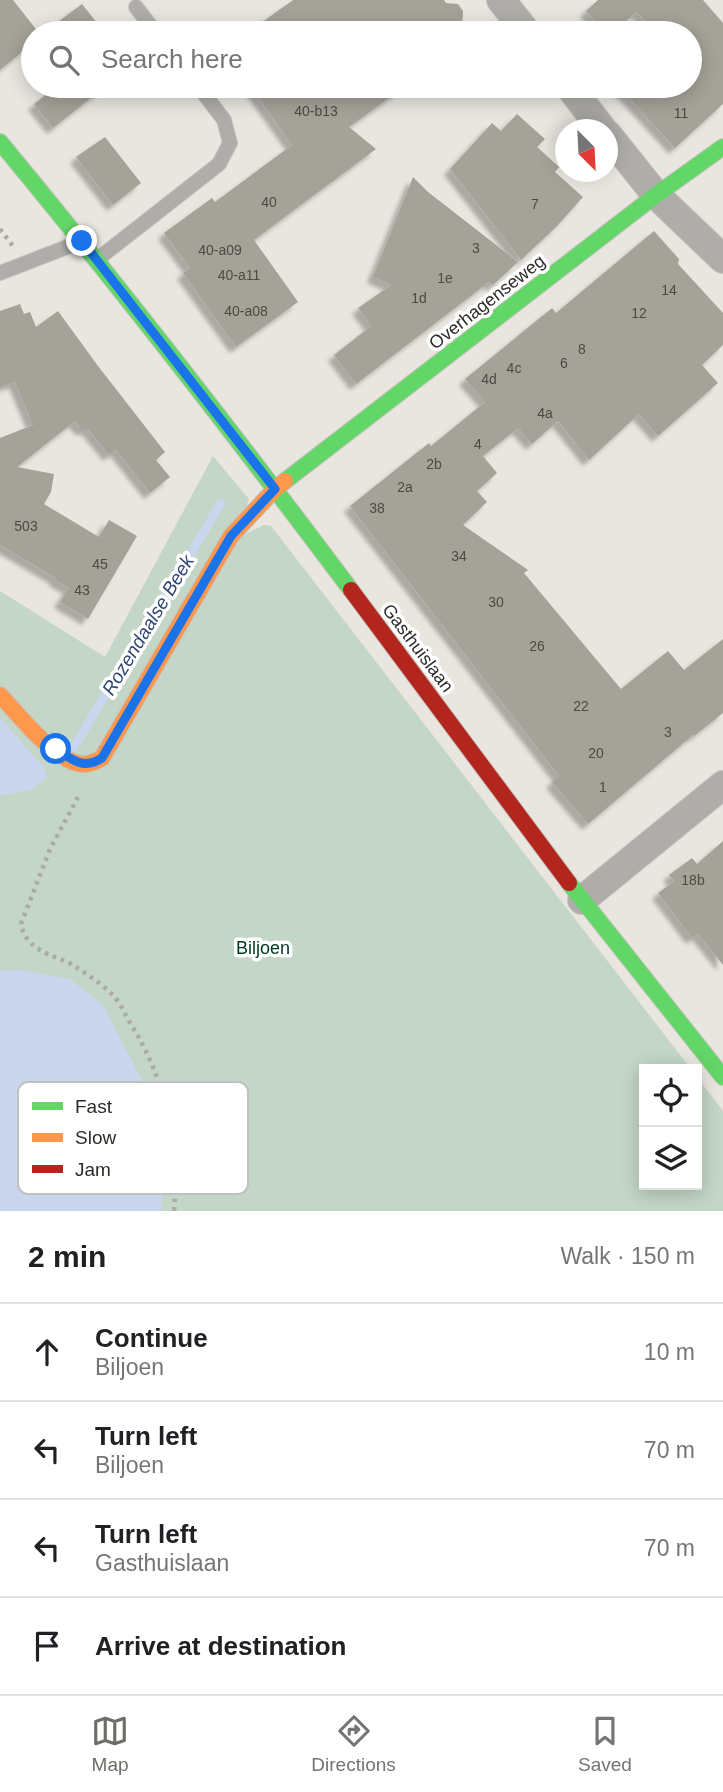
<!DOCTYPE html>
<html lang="en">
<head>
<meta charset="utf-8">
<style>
  :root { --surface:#fff; --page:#f2f2f2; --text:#202124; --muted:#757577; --line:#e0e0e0; --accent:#6f6d68 }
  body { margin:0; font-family:Helvetica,sans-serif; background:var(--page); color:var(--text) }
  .controls { position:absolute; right:21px; bottom:21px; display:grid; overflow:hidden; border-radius:0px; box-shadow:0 4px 18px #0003 }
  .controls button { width:63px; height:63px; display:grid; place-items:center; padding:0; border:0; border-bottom:2px solid var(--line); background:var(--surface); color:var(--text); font:35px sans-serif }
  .compass { position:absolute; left:555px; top:119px; width:63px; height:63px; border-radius:50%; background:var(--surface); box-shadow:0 4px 18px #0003; rotate:156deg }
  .stop { position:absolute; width:21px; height:21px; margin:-16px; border:5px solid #1a73e8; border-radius:50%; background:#fff }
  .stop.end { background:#1a73e8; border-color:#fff; box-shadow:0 2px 7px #0008 }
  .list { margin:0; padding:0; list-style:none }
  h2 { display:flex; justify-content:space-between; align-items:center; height:91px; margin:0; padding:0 28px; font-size:30px }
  h2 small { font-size:23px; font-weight:400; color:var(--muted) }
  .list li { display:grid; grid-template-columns:46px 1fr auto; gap:21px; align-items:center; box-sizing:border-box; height:98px; padding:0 28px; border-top:2px solid var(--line) }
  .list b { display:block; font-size:26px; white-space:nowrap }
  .list p { margin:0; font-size:23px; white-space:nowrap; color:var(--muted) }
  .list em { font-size:23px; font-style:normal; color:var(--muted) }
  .icon { flex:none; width:38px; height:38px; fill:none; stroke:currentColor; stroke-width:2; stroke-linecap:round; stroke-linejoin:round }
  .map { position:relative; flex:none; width:723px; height:1211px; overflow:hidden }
  .search { position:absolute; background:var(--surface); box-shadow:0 4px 18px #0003; left:21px; right:21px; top:21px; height:77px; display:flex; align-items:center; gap:18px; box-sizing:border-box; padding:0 24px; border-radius:38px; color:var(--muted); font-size:26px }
  .sheet { height:483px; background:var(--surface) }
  nav { display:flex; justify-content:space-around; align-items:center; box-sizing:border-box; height:98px; border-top:2px solid var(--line); background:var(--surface); font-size:19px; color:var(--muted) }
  nav a { display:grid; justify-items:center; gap:4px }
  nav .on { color:var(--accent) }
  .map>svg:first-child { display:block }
</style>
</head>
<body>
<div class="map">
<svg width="723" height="1211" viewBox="0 0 723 1211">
  <defs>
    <filter id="shadow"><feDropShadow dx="-6" dy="6" stdDeviation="2" flood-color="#0004"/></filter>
  </defs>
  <rect width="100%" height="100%" fill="#e8e6df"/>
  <path fill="#c3d6c7" d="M 213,456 L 249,499 L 237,538 L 264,525 L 271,526 L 691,1069 L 644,1069 L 644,1185 L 697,1185 L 697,1077 L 723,1111 L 723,1211 L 0,1211 L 0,591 L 105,657 Z"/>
  <g fill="#c9d6ed">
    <path d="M 0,718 L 43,766 L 47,778 L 29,791 L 0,795 Z"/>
    <path d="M 21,970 L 70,979 L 103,1005 L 152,1100 L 162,1168 L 161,1211 L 0,1211 L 0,971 Z"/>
  </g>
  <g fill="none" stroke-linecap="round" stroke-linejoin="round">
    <path stroke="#c9d6ed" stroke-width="9" d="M 74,747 L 221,503"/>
  </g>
  <g fill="#a5a298" filter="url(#shadow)">
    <path d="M 0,0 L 13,0 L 39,33 L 33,33 L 33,43 L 0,70 Z"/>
    <path d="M 293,0 L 444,0 L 446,3 L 458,4 L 463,11 L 462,33 L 247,33 Z"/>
    <path d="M 598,0 L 703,0 L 723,23 L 723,104 L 675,148 L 618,86 L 690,86 L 690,33 L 656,33 L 637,12 L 612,33 L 605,33 L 586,11 Z"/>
    <path d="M 82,4 L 105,33 L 43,33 Z"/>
    <path d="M 57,86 L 106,86 L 53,128 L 34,104 Z"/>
    <path d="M 250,86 L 406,86 L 349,127 L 376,149 L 254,240 L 298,302 L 236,347 L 183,273 L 190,268 L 164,233 L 212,198 L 215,202 L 292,145 Z"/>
    <path d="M 517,114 L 545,139 L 537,147 L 559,167 L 555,172 L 583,197 L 557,226 L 521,260 L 450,169 L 492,123 L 501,131 Z"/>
    <path d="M 105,137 L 141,183 L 113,205 L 76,157 Z"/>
    <path d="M 413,177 L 428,192 L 518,262 L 493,285 L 489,282 L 356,384 L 334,355 L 371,326 L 358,308 L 391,285 L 373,277 Z"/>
    <path d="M 654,231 L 679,259 L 678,264 L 723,313 L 723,345 L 702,365 L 718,383 L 658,436 L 639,414 L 589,460 L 558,421 L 532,444 L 518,428 L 483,456 L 497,473 L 477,491 L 487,502 L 463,525 L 528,570 L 524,573 L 621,689 L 668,651 L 684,670 L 723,639 L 723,713 L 694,736 L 693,735 L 588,824 L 552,782 L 559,776 L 350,506 L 429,443 L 431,446 L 485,402 L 465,379 L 552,308 L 556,313 Z"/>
    <path d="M 20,304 L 24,314 L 30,312 L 36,327 L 58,311 L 98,366 L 165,452 L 156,460 L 170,477 L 150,493 L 116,450 L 109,455 L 88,429 L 81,429 L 75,421 L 17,467 L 54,474 L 51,492 L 44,504 L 99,537 L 109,520 L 137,536 L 88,619 L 60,602 L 69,588 L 55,580 L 56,578 L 0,545 L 0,438 L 33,425 L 15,382 L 0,387 L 0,311 Z"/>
    <path d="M 723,841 L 723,965 L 698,934 L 692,938 L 658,893 L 674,881 L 669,875 L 692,858 L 697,864 Z"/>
  </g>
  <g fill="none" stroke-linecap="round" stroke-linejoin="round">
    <g stroke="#c6c4bf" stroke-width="16">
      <g id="lane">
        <path d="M 136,7 L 156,33"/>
        <path d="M 99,258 L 219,164 L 230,143 L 224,120 L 198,86"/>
        <path d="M 0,273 L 80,242"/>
      </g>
    </g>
    <g stroke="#c6c4bf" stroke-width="30">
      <g id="street">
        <path d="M 501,0 L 527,33"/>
        <path d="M 569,86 L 603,130"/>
        <path d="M 608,135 L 656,195 L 723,259"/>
        <path d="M 582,900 L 723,785"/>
      </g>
    </g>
    <g stroke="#c6c4bf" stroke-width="18">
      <g id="fast">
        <path d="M 0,142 C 121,288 237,438 351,590"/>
        <path d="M 285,481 L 656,195 L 723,147"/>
        <path d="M 569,883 L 723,1077"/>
      </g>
    </g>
    <g stroke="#c6c4bf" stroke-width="18">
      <path id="slow" d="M 0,695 C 18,714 55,761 81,764 C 89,765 95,762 102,758 L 231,536 L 275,489 L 285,481"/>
    </g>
    <g stroke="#c6c4bf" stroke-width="18">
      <path id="jam" d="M 351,590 L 569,883"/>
    </g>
    <g stroke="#abaaa7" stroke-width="4.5" stroke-dasharray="3.5 5" stroke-linecap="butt">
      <path d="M 0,229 L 13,246"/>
      <path d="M 78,797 L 50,849 L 21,924 C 26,951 52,954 73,965 C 85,973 102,984 112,994 C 119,1001 124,1012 129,1021 C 166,1079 179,1143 174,1211"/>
    </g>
    <use href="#lane" stroke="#afadaa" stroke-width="14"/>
    <use href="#street" stroke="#afadaa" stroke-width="28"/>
    <use href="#fast" stroke="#63d668" stroke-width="16"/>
    <use href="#slow" stroke="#ff974d" stroke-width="16"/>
    <use href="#jam" stroke="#b3261e" stroke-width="16"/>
  </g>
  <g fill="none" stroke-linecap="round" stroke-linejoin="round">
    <path stroke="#1a73e8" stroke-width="9" d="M 56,749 C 72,760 84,770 102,758 L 231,536 L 275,489 L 82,241"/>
  </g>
  <g text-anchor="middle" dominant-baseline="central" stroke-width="7" stroke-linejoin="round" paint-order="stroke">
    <g font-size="14" fill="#4c4a44">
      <text x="316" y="111">40-b13</text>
      <text x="681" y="113">11</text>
      <text x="269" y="202">40</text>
      <text x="535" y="204">7</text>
      <text x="476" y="248">3</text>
      <text x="220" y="250">40-a09</text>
      <text x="239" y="275">40-a11</text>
      <text x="445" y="278">1e</text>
      <text x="669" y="290">14</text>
      <text x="419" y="298">1d</text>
      <text x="246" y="311">40-a08</text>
      <text x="639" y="313">12</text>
      <text x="582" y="349">8</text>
      <text x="564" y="363">6</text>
      <text x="514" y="368">4c</text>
      <text x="489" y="379">4d</text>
      <text x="545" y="413">4a</text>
      <text x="478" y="444">4</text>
      <text x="434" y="464">2b</text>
      <text x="405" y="487">2a</text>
      <text x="377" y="508">38</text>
      <text x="26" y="526">503</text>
      <text x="459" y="556">34</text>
      <text x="100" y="564">45</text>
      <text x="82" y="590">43</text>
      <text x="496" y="602">30</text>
      <text x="537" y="646">26</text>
      <text x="581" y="706">22</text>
      <text x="668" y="732">3</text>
      <text x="596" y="753">20</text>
      <text x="603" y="787">1</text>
      <text x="693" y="880">18b</text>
    </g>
    <g font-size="18" fill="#2e2c28" stroke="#fff">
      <text transform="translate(487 302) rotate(-38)">Overhagenseweg</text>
      <text transform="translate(418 648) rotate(53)">Gasthuislaan</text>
    </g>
    <g font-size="18" fill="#00351e" stroke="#fff">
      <text x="263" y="948">Biljoen</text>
    </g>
    <g font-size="19" font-style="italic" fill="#2f4675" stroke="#fff">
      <text transform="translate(148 625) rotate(-59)">Rozendaalse Beek</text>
    </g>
  </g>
  <rect x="18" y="1082" width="230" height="112" rx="10" fill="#fff" stroke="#c0c0be" stroke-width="2"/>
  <rect x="32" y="1102" width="31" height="8" fill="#63d668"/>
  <rect x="32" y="1133" width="31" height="9" fill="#ff974d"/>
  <rect x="32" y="1165" width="31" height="8" fill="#b3261e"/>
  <g font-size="19" fill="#2e2c28">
    <text x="75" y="1113">Fast</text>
    <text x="75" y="1144">Slow</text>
    <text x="75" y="1176">Jam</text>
  </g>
</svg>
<div class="controls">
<button><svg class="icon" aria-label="locate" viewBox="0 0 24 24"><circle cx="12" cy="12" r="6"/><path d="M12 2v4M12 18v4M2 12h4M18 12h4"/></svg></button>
<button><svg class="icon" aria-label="layers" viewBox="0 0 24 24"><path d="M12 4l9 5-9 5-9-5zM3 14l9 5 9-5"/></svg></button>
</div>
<svg class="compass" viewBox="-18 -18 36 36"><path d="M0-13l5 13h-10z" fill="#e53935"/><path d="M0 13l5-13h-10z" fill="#757577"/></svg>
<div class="stop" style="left:56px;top:749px"></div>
<div class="stop end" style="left:82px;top:241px"></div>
<div class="search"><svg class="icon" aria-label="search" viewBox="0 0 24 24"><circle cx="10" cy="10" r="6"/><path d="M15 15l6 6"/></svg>Search here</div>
</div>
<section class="sheet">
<h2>2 min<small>Walk · 150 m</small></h2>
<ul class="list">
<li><svg class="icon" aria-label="ahead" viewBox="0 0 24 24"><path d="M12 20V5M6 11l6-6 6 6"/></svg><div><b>Continue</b><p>Biljoen</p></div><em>10 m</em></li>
<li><svg class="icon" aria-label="left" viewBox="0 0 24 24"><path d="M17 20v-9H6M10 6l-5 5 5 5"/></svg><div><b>Turn left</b><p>Biljoen</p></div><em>70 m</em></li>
<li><svg class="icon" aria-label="left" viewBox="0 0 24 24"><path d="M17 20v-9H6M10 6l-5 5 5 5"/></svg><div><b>Turn left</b><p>Gasthuislaan</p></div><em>70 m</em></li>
<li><svg class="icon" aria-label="arrive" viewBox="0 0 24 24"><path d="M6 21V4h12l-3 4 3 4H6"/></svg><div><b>Arrive at destination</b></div></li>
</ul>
</section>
<nav>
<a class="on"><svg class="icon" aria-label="map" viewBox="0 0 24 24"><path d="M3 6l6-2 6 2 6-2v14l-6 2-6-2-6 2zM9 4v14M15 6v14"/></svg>Map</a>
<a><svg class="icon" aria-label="directions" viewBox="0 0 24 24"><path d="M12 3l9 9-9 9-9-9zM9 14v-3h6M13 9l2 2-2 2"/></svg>Directions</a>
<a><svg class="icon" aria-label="saved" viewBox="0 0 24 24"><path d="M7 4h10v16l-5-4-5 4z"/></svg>Saved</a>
</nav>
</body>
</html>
